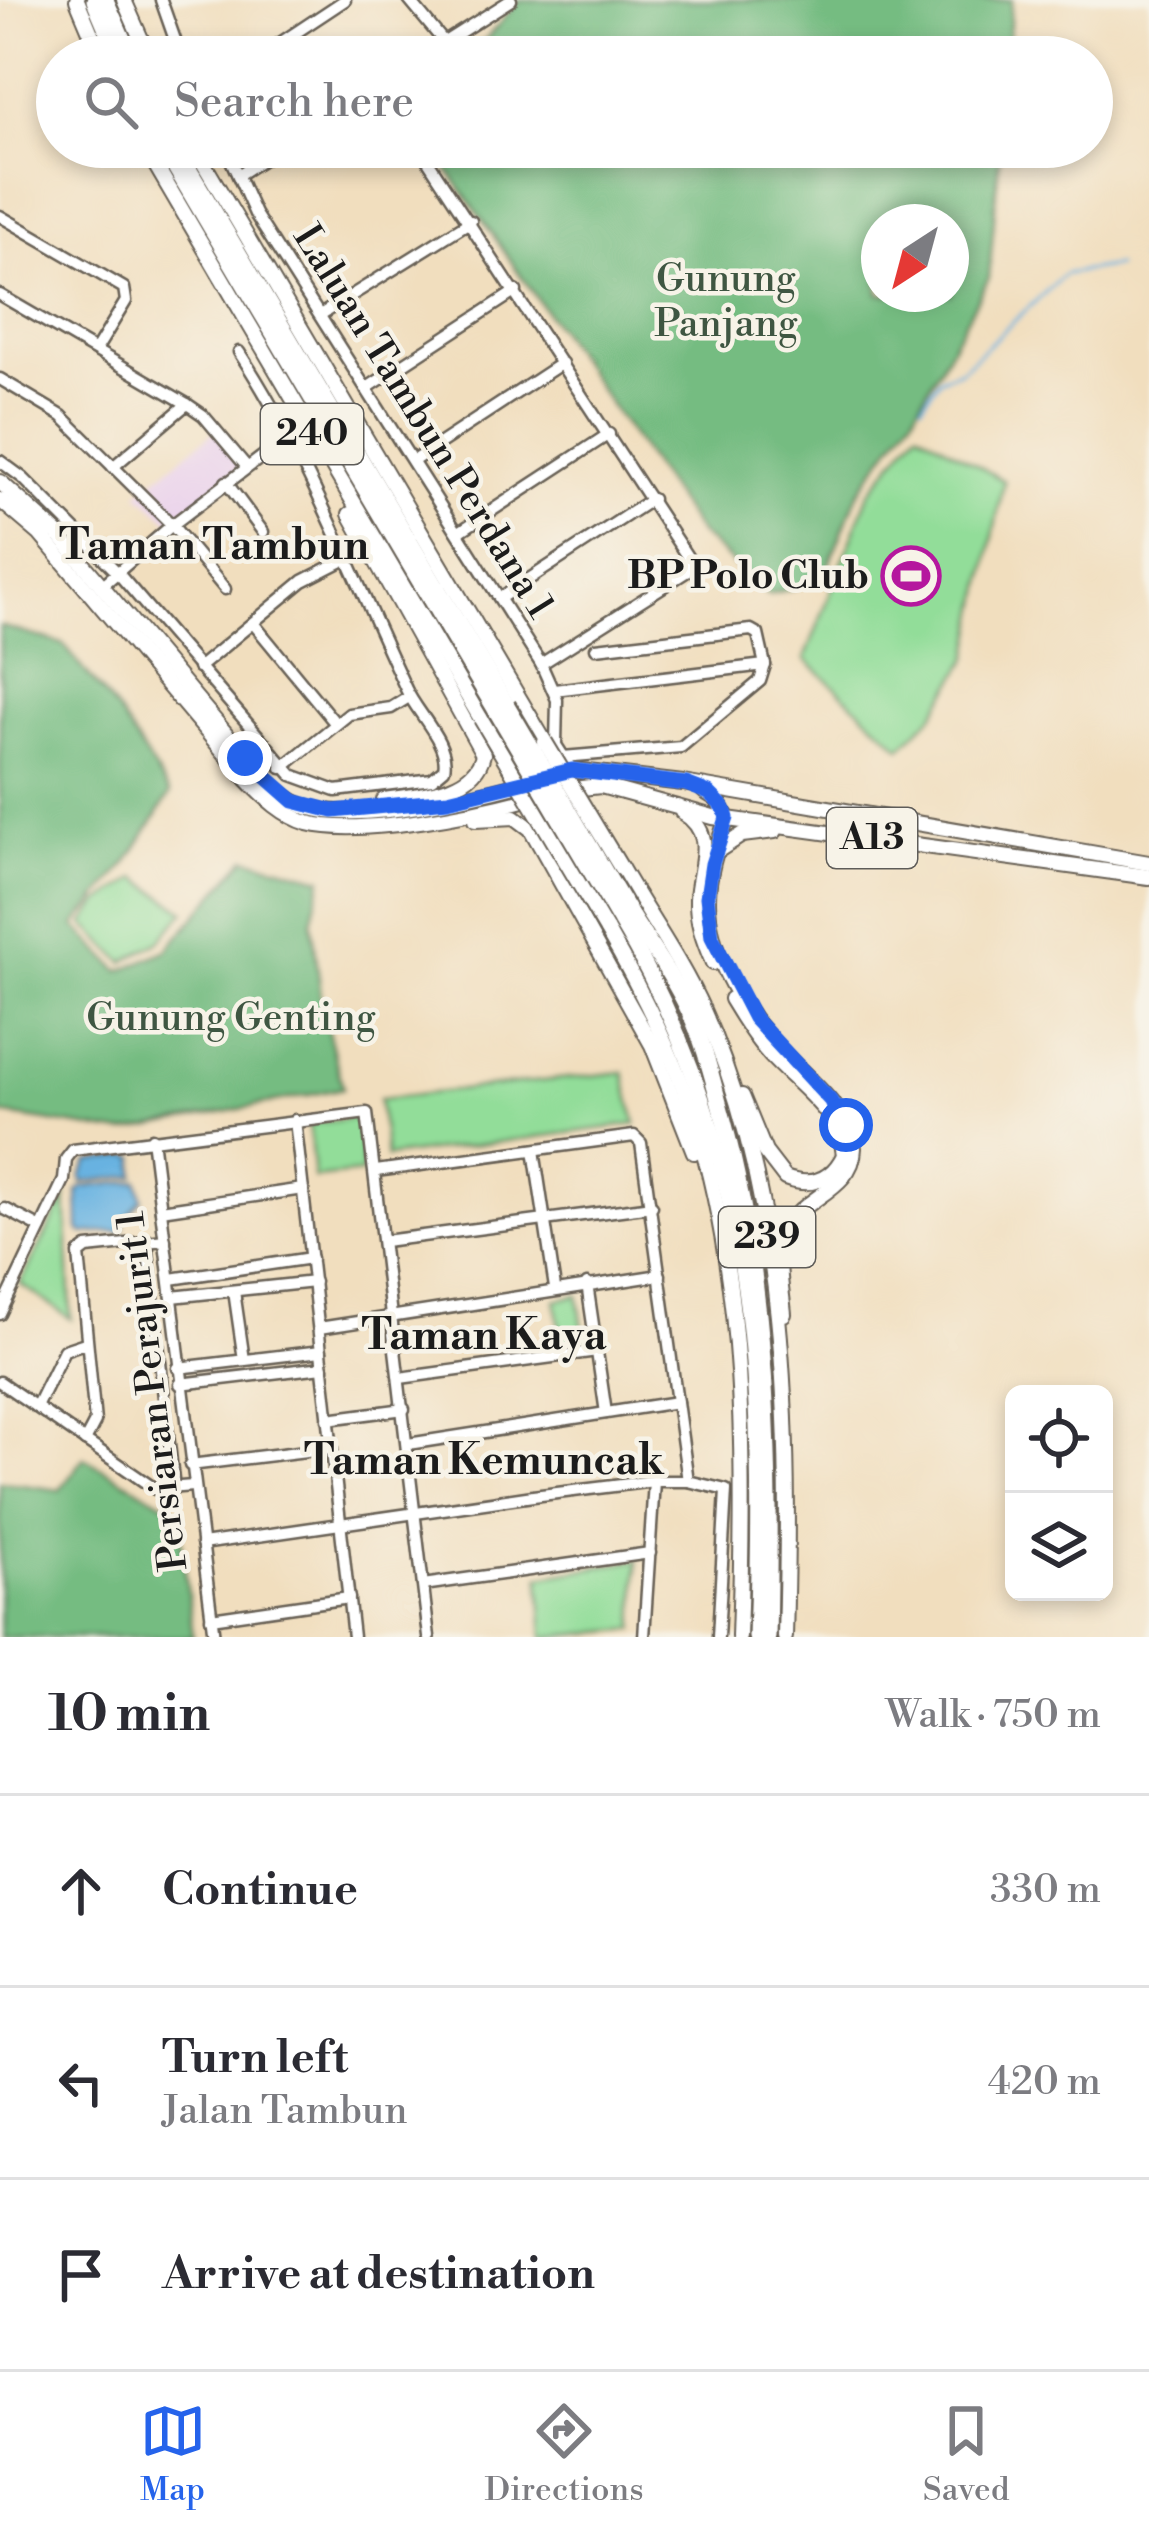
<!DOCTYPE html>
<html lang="en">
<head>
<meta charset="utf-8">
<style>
  :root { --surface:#fff; --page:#f2f2f3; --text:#2b2b33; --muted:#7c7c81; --line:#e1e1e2; --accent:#2563eb }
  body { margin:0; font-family:"Libre Bodoni",serif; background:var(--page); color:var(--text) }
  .controls { position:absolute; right:36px; bottom:36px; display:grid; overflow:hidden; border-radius:18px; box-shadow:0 6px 18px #0003 }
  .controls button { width:108px; height:108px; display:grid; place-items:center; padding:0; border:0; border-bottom:3px solid var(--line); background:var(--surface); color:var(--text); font:60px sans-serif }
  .compass { position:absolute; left:861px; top:204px; width:108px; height:108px; border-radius:50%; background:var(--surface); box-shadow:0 6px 18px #0003; rotate:216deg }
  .stop { position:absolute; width:36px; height:36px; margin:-27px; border:9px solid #2563eb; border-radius:50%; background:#fff }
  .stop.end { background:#2563eb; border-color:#fff; box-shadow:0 3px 12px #0008 }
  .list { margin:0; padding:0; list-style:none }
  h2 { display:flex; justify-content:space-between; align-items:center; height:156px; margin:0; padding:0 48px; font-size:51px }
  h2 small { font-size:39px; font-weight:400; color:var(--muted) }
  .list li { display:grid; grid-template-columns:78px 1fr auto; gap:36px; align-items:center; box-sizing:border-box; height:192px; padding:0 48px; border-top:3px solid var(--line) }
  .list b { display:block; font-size:45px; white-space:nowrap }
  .list p { margin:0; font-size:39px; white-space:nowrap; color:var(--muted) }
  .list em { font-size:39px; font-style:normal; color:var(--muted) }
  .icon { flex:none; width:66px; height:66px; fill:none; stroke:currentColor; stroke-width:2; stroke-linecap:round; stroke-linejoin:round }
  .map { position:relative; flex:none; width:1149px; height:1637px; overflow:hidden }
  .search { position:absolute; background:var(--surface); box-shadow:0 6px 18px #0003; left:36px; right:36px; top:36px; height:132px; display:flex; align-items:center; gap:30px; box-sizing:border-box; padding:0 42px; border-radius:66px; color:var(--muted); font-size:45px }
  .sheet { height:732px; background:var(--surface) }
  nav { display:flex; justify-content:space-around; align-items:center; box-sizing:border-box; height:168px; border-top:3px solid var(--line); background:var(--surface); font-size:33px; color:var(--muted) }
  nav a { display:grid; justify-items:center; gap:6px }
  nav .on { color:var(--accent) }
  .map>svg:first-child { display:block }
</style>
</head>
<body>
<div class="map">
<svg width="1149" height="1637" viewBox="0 0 1149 1637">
  <rect width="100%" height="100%" fill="#f7f3e8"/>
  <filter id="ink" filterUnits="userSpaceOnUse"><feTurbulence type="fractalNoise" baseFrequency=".00833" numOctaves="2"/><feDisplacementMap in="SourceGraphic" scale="24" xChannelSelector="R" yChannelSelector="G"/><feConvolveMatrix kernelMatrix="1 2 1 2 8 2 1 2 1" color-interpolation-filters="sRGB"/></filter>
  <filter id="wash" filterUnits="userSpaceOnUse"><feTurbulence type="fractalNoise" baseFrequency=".004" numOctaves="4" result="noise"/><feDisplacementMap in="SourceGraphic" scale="48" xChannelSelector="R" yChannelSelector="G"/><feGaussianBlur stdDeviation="2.7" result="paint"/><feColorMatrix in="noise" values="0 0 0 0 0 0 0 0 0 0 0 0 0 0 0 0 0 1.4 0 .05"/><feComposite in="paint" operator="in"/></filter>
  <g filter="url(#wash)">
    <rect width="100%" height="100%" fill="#f1debe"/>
    <path fill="#ead1ec" d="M 216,430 L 246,468 L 173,524 L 138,493 Z"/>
    <g fill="#92dd99" stroke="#577c5a" stroke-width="3">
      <path d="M 918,430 L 1004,481 L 969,658 L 933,715 L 901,747 L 805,659 L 869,493 Z"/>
      <path d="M 137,878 L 185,911 L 160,941 L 124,962 L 84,924 L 98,904 Z"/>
      <path d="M 624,1072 L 636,1124 L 386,1157 L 379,1099 Z"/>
      <path d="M 360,1117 L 362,1173 L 314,1178 L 309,1124 Z"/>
      <path d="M 66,1196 L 71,1319 L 20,1284 Z"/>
      <path d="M 578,1295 L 585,1343 L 562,1344 L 556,1300 Z"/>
      <path d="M 638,1560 L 635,1629 L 544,1637 L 540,1577 Z"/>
    </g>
    <g fill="#75bc81" stroke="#486c4e" stroke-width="3" fill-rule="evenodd">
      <path d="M 520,0 L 1012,0 L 1007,57 L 454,57 L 484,41 Z"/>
      <path d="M 432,147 L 1000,147 L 989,278 L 914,414 L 858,493 L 823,579 L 768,595 L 699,533 ZM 951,222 L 951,294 L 879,294 L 879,222 Z"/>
      <path d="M 0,626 L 63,644 L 117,711 L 170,794 L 127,863 L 75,926 L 120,971 L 167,950 L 246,858 L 322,878 L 312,921 L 323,1012 L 343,1088 L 123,1133 L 0,1114 Z"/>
      <path d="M 84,1458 L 178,1511 L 193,1637 L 0,1637 L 0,1482 L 60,1490 Z"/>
    </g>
    <g fill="#68b2e1" stroke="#42677e" stroke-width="3">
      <path d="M 130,1155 L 136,1157 L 135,1176 L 82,1182 L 81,1176 L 89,1161 Z"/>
      <path d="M 138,1181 L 142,1199 L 125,1219 L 123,1231 L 83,1234 L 79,1230 L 78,1191 L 82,1187 Z"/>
    </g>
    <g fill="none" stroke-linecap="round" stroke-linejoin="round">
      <g stroke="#68b2e1" stroke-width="3">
        <path d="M 1140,259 L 1149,256"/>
        <path d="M 922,405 L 940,378 L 961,370 L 1065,274 L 1116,266"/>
      </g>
    </g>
  </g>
  <g filter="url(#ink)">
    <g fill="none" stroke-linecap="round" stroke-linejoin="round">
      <g stroke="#676055" stroke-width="15">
        <g id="minor">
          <path d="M 161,0 L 181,57"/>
          <path d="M 409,0 L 444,42"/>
          <path d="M 259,57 L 345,0"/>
          <path d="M 421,57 L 511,0"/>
          <path d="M 225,147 L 255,214 L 541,664 L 557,700 L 556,745 L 572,770"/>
          <path d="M 419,147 L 690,561 L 686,572 L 541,664"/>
          <path d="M 238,175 L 282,147"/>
          <path d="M 0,216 L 124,288 L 126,301 L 96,350"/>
          <path d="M 0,295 L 187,404 L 203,415 L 246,466"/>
          <path d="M 320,315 L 471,221"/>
          <path d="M 0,379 L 62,416 L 172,525 L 225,589"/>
          <path d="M 367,388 L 516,291"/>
          <path d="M 0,461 L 23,478 L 117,572 L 292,775 L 336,791 L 432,779 L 444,769 C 450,744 416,712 406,689 C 354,578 306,454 239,352"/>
          <path d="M 413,461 L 562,363"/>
          <path d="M 113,467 L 187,404"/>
          <path d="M 226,482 L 263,532"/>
          <path d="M 459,532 L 609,434"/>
          <path d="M 103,585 L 172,525 L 288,437"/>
          <path d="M 500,598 L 652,499"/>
          <path d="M 253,623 L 336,724"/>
          <path d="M 596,648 L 751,630 L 758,634 L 765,665"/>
          <path d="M 198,668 L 303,581 L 344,560"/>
          <path d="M 554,690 L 765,665 L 760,681 L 681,747 L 563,757"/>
          <path d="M 282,768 L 349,714 L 391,708 L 409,697"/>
          <path d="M 295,1120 L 353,1637"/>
          <path d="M 152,1138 L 214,1637"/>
          <path d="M 534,1150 L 555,1288"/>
          <path d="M 376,1171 L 634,1136 L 641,1143 L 688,1481 L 726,1490 L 718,1637"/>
          <path d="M 5,1209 L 41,1228"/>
          <path d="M 161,1210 L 303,1189"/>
          <path d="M 384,1241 L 652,1206"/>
          <path d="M 147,1242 L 174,1489"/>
          <path d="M 171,1279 L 311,1258"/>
          <path d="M 587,1284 L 606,1413"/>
          <path d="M 234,1291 L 244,1360"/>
          <path d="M 172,1297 L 314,1282"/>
          <path d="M 0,1314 L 64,1180 L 66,1159 L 73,1150 L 367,1113 L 429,1637"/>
          <path d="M 319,1328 L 660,1275"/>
          <path d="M 178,1368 L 321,1351"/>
          <path d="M 400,1378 L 597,1351"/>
          <path d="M 0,1382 L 155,1489 L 193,1486"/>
          <path d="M 180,1384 L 323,1367"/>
          <path d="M 36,1407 L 64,1350 L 85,1343"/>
          <path d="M 328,1419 L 404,1409"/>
          <path d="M 85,1441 L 95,1422 L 79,1254 L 87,1248 L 165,1240"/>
          <path d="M 408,1444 L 677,1402"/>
          <path d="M 190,1465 L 331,1448"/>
          <path d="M 202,1544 L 533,1496 L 654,1481 L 688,1481"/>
          <path d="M 423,1585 L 650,1553"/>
          <path d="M 211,1618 L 349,1598"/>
          <path d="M 644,1637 L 654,1481"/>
        </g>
      </g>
      <g stroke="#676055" stroke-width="18">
        <g id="major">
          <path d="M 77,0 L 101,57"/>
          <path d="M 124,0 L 149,57"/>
          <path d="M 145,147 L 481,719"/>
          <path d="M 194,147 L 545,742"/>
          <path d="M 0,482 L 59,535 L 258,772 C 271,785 285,799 303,806 C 358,825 471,797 527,782"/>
          <path d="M 0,500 L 40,534 L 247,779 C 264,797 284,816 308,823 C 362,837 481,812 535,797"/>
          <path d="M 350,514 L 483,754 C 475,793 416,795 384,800"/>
          <path d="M 554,775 L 572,770 L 683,783 L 1149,863"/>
          <path d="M 562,790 L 601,786 L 713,817 L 1149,877"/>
          <path d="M 704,791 L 717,799 L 727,818 C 718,845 708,871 708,899 C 707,957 749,1021 790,1060 C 816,1086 846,1110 854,1148 C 853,1192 796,1197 783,1236 C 775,1259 782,1290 784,1314"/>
          <path d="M 682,812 C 718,834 699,865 697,898 C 696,921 704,942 713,963"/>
          <path d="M 476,819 L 515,817 L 531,829 L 652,1045 L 694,1152"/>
          <path d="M 719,850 L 742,835 L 775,831"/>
          <path d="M 621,868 C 648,915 681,961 703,1010 C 788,1200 791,1433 785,1637"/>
          <path d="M 606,929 C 641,989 673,1053 694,1119 C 746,1284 745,1466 739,1637"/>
          <path d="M 731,999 C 743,1019 755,1038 770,1055 C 797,1085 841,1112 844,1155 C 832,1180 811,1188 785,1178 L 765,1152 L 742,1096"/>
        </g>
      </g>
      <g stroke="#676055" stroke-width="20">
        <g id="highway">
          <path d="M 94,0 L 118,57"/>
          <path d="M 106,0 L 131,57"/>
          <path d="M 163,147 L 496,711"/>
          <path d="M 176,147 L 507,705"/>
          <path d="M 632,917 C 652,948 674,979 689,1012 C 705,1045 713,1082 723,1117 C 769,1286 772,1463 768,1637"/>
          <path d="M 620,921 C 754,1143 766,1383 756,1637"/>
        </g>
      </g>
      <use href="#minor" stroke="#fff" stroke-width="10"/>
      <use href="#major" stroke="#fff" stroke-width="14"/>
      <use href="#highway" stroke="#fff" stroke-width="15"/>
      <g stroke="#676055" stroke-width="18" stroke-linecap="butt">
        <g id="major-bridge">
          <path d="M 481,719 L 606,929"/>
          <path d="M 545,742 L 621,868"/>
        </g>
      </g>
      <g stroke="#676055" stroke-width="20" stroke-linecap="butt">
        <g id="highway-bridge">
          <path d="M 507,705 L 632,917"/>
          <path d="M 496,711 L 620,921"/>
        </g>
      </g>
      <use href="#major-bridge" stroke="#fff" stroke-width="14"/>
      <use href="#highway-bridge" stroke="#fff" stroke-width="15"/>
    </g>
  </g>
  <g fill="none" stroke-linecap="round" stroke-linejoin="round" filter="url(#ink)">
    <path stroke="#2563eb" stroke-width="15" d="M 245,758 L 294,801 L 333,811 L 448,800 L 572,770 L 686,784 L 709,793 L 724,808 L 727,818 L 712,864 L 707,897 L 712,937 L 754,1018 L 830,1100 L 846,1125"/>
  </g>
  <defs>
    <g id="stadium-ring" transform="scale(3)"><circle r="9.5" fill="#f7f3e8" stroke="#b5179e" stroke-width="1.5"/><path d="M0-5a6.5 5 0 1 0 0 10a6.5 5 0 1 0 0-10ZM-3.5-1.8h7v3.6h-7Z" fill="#b5179e"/></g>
  </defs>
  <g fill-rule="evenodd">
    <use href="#stadium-ring" x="911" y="576"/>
  </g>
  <g text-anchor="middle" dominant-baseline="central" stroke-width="9" stroke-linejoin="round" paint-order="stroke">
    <g fill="#f7f3e8" stroke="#5e5c59" stroke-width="3">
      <rect x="261" y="404" width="102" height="60" rx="9"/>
      <rect x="827" y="808" width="90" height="60" rx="9"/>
      <rect x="719" y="1207" width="96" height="60" rx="9"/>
    </g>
    <g font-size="36" font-weight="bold" fill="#1c1c1c">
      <text x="312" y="434">240</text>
      <text x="872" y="838">A13</text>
      <text x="767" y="1237">239</text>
    </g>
    <g font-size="39" fill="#3f5642" stroke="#f7f3e8">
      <text x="726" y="279">Gunung<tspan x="726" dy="45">Panjang</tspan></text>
      <text x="231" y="1018">Gunung Genting</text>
    </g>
    <g font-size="39" fill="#1c1c1c" stroke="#f7f3e8">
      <text transform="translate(423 422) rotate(58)">Laluan Tambun Perdana 1</text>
      <text transform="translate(153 1391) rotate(-97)">Persiaran Perajurit 1</text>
    </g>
    <g font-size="39" font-weight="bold" fill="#1c1c1c" stroke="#f7f3e8" text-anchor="end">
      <text x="869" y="576">BP Polo Club</text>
    </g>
    <g font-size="42" font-weight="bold" fill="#1c1c1c" stroke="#f7f3e8">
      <text x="214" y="546">Taman Tambun</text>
      <text x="484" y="1336">Taman Kaya</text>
      <text x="484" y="1461">Taman Kemuncak</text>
    </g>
  </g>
</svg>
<div class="controls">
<button><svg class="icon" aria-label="locate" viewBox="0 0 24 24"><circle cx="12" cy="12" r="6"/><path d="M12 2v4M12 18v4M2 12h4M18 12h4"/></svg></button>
<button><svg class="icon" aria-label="layers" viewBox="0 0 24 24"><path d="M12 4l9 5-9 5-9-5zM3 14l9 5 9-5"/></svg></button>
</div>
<svg class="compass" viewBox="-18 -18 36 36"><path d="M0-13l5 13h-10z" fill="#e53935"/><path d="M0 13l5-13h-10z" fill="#7c7c81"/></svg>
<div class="stop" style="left:846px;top:1125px"></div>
<div class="stop end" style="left:245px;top:758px"></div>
<div class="search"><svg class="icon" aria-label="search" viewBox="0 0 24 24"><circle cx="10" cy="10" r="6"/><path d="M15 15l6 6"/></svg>Search here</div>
</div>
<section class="sheet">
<h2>10 min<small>Walk · 750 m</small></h2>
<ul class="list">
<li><svg class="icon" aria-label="ahead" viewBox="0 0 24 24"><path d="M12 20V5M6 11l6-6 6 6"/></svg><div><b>Continue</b></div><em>330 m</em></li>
<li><svg class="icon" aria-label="left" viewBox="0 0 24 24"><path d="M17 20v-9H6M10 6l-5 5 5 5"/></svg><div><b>Turn left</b><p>Jalan Tambun</p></div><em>420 m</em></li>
<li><svg class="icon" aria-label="arrive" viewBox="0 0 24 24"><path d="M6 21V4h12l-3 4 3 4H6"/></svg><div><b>Arrive at destination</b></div></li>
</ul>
</section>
<nav>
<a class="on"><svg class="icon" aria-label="map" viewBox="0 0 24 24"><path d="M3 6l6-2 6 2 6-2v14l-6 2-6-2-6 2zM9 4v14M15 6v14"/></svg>Map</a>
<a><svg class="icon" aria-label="directions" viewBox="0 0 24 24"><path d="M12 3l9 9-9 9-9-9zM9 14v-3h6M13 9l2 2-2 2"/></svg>Directions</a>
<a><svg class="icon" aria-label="saved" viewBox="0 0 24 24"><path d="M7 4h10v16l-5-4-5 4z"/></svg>Saved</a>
</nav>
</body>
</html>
